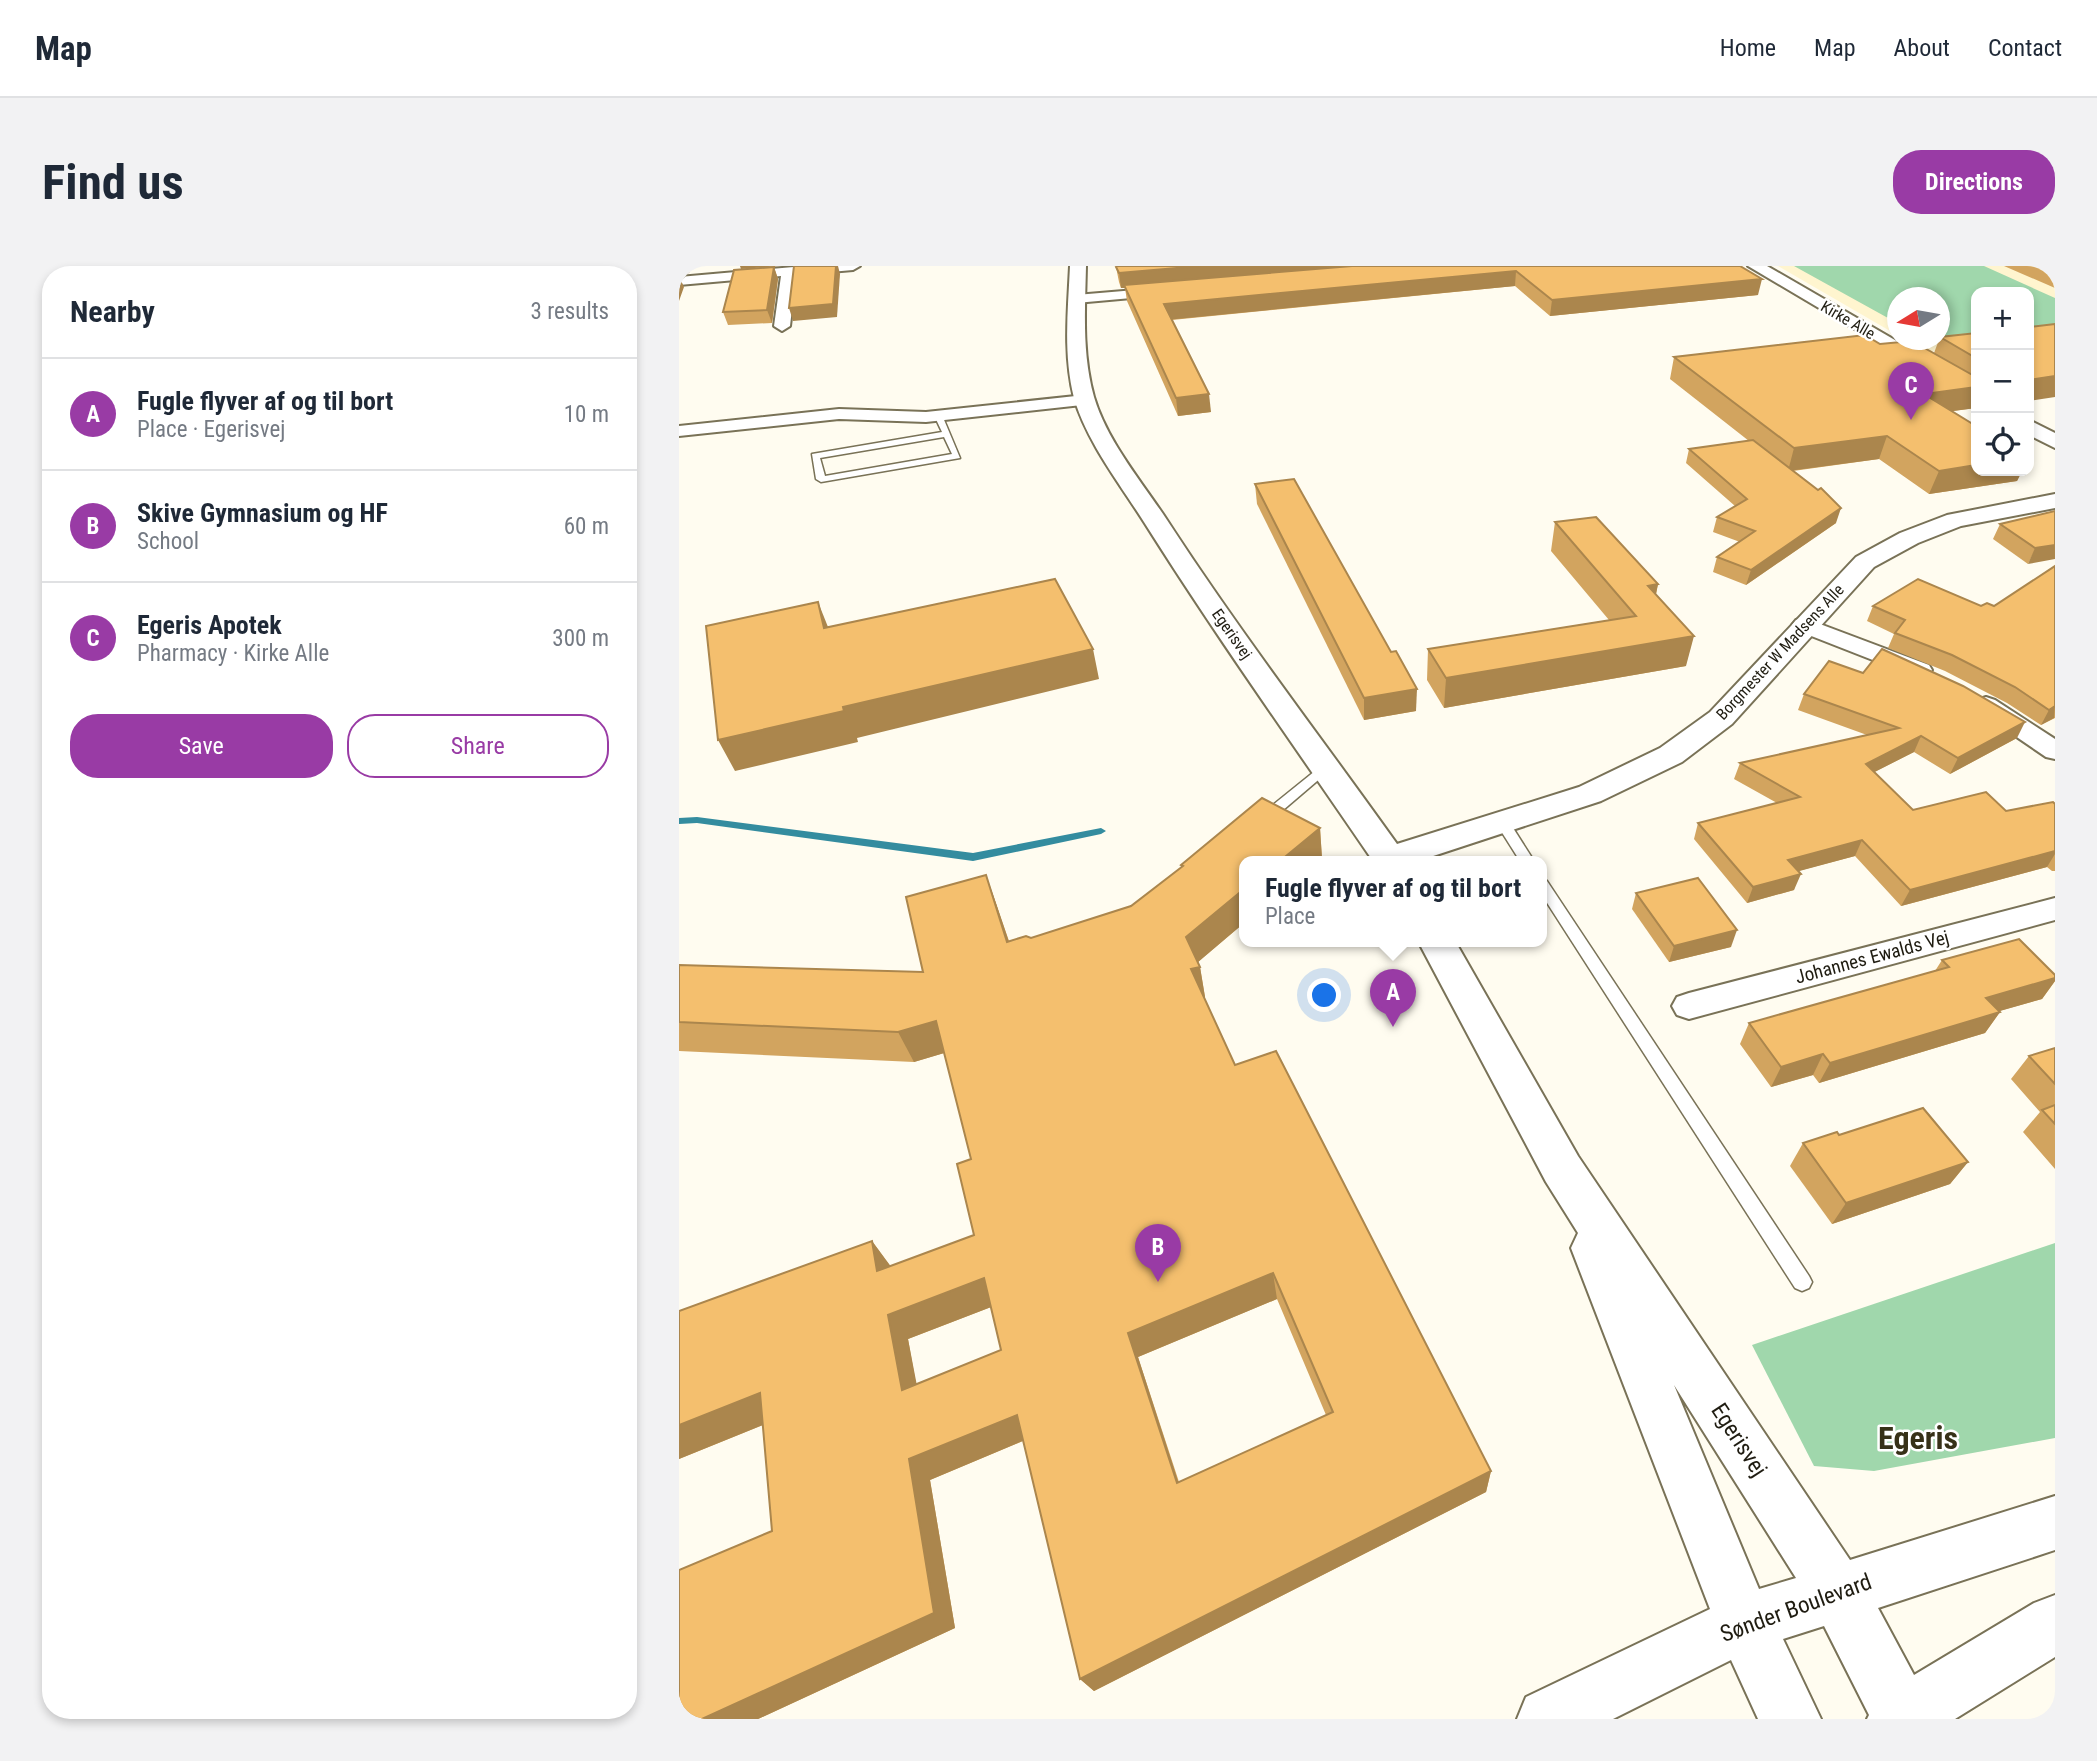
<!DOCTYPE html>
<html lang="en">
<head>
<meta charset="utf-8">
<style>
  :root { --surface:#fff; --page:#f2f2f3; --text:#1f2937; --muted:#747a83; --line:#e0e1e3; --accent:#993ba5 }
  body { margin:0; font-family:"Roboto Condensed",sans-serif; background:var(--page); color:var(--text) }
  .controls { position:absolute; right:21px; top:21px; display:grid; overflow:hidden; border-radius:14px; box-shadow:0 4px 10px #0003 }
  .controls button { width:63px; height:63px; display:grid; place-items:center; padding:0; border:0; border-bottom:2px solid var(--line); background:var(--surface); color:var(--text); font:35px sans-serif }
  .compass { position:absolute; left:1208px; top:21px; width:63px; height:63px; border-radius:50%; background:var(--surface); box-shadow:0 4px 10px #0003; rotate:259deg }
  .you { position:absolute; left:646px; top:730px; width:24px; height:24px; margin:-18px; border:5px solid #fff; border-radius:50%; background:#1a73e8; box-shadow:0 0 0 10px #1a73e833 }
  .badge { display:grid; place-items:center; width:46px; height:46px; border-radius:50%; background:var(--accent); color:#fff; font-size:23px; font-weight:700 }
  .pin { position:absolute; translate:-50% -58px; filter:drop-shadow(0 2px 4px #0008) }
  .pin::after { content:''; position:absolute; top:37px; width:24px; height:21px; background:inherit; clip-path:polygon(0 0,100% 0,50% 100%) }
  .popup { position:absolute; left:560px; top:590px; width:308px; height:91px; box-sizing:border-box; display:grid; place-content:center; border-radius:14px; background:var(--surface); filter:drop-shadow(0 2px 5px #0005); font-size:23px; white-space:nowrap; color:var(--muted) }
  .popup b { font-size:26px; color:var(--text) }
  .popup::after { content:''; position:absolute; left:50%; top:100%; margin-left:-14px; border:14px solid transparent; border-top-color:var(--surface) }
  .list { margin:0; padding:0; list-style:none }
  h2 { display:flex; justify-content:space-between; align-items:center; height:91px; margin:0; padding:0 28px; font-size:30px }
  h2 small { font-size:23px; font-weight:400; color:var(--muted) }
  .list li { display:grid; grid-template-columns:46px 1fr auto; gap:21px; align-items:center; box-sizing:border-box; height:112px; padding:0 28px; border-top:2px solid var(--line) }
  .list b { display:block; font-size:26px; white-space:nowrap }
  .list p { margin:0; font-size:23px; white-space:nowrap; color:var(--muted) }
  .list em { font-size:23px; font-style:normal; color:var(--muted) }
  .actions { display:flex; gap:14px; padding:21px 28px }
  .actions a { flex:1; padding:16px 0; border:2px solid var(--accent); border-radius:28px; text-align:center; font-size:24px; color:var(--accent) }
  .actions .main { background:var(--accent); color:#fff }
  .icon { flex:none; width:38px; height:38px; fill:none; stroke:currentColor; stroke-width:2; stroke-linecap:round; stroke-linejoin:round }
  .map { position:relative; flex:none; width:1376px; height:1453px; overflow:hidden; border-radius:28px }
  header { display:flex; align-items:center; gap:42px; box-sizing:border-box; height:98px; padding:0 35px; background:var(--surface); border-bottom:2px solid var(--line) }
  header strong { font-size:33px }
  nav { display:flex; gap:38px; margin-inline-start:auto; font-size:24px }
  .intro { display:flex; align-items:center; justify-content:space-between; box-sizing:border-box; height:168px; padding:0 42px }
  h1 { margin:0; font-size:49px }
  .button { padding:18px 32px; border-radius:28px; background:var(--accent); color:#fff; font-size:24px; font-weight:700 }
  main { display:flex; gap:42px; padding:0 42px }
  aside { flex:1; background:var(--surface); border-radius:28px; box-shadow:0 4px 10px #0003 }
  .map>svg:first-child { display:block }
</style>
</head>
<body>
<header>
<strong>Map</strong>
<nav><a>Home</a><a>Map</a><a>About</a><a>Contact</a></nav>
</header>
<div class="intro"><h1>Find us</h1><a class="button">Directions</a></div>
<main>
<aside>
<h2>Nearby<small>3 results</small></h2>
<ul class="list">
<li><span class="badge">A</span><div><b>Fugle flyver af og til bort</b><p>Place · Egerisvej</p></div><em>10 m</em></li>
<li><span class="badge">B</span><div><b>Skive Gymnasium og HF</b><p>School</p></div><em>60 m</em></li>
<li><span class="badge">C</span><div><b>Egeris Apotek</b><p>Pharmacy · Kirke Alle</p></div><em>300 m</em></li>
</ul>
<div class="actions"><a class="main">Save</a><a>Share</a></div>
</aside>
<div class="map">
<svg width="1376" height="1453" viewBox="0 0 1376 1453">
  <rect width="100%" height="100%" fill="#fffcf0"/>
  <path fill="#fff5cf" d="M 1099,0 L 1376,0 L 1376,71 L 1350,26 L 1297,26 L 1297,80 L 1248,86 L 1227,74 L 1260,74 L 1260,32 L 1218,32 L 1218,69 Z"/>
  <g fill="#a0d7ac">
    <path d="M 1115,0 L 1305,0 L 1376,32 L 1376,60 L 1350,63 L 1350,26 L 1297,26 L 1297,69 L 1250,75 L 1247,74 L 1260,74 L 1260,32 L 1218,32 L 1218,57 Z"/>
    <path d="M 1376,977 L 1376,1172 L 1195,1205 L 1135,1200 L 1073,1079 Z"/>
  </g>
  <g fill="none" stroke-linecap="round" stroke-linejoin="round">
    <path fill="#348c9f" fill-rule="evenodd" d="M 18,551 L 294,587 L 422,562 L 427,565 L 422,568 L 294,595 L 18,557 L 0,558 L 0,552 Z"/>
    <g stroke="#797257" stroke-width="3">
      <g id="service">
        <path d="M 259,146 L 263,149 L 281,192 L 142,216 L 137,213 L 133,188 L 263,166 L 255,149 ZM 265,171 L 273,188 L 146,210 L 141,192 Z"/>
        <path d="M 646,497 L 652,501 L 651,504 L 589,557 L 579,557 L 577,554 L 579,551 Z"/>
        <path d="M 824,553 L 829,554 L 855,595 L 841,595 L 817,557 Z"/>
        <path d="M 863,613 L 868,615 L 1130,1010 L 1133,1016 L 1130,1022 L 1123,1025 L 1116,1022 L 863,629 Z"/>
      </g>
    </g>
    <g stroke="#797257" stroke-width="4">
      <g id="minor">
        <path d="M 126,0 L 181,0 L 174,4 L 117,9 L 111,60 L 103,65 L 95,60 L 102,10 L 0,19 L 0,11 Z"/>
        <path d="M 492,21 L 499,25 L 497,28 L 397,37 L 390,33 L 397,29 Z"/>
        <path d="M 406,129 L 415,134 L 412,138 L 247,156 L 160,153 L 0,170 L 0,160 L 160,143 L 247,146 Z"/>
        <path d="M 1125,352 L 1250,399 L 1253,404 L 1250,409 L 1232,409 L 1117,364 L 1113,359 L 1117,354 Z"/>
        <path d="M 1307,431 L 1316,434 L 1376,473 L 1376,493 L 1367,491 L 1298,444 L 1294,439 L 1298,434 Z"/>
        <path d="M 1376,632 L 1376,654 L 1010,753 L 998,749 L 993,740 L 998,731 L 1010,727 Z"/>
      </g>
    </g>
    <g stroke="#797257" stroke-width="4">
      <g id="tertiary">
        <path d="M 391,0 L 407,0 C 406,45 403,88 415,131 C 428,175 463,216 488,254 C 560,365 641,470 718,578 L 900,521 L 981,482 L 1031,446 L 1177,291 L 1221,267 L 1268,249 L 1376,228 L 1376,242 L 1282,260 L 1239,277 L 1195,301 L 1053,458 L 1003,496 L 922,535 L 739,595 L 694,595 C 617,482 538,372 465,256 C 441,218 408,176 395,132 C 384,88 389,44 391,0 Z"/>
        <path d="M 1069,0 L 1088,0 L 1297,121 L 1297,135 Z"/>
        <path d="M 1350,154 L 1376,167 L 1376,182 L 1350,169 Z"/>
        <path d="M 739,675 L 776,675 L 899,890 L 1171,1294 L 1376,1230 L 1376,1284 L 1199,1342 L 1235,1409 L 1355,1337 L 1376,1329 L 1376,1391 L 1276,1453 L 1188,1453 L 1190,1449 L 1145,1360 L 1104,1373 L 1142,1453 L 1079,1453 L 1052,1394 L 934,1453 L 838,1453 L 847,1431 L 1031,1343 L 892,982 L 899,967 L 867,916 ZM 995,1119 L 1117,1312 L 1080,1323 Z"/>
      </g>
    </g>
    <use href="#service" fill="#fff" fill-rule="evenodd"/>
    <use href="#minor" fill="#fff" fill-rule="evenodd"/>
    <use href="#tertiary" fill="#fff" fill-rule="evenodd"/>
  </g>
  <g fill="#d2a45f" fill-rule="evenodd">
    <path d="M 1061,0 L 1079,29 L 871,50 L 836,20 L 493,54 L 532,146 L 499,150 L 448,35 L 446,22 L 442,22 L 440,16 L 437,1 Z"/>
    <path d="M 1325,0 L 1376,0 L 1376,22 Z"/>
    <path d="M 95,1 L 99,13 L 93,57 L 49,59 L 44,46 Z"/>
    <path d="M 1297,67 L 1297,142 L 1273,145 L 1297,205 L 1343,205 L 1338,215 L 1250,228 L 1200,193 L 1114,205 L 1157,257 L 1067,319 L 1034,306 L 1038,291 L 1061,276 L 1034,266 L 1038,251 L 1056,240 L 1007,197 L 1010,183 L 1070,175 L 991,113 L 995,91 L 1201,78 L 1255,87 L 1261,71 Z"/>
    <path d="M 576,218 L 737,445 L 685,454 L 578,238 Z"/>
    <path d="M 1376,245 L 1349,298 L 1314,273 L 1321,258 Z"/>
    <path d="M 876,256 L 979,318 L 977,328 L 1007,400 L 765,442 L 748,414 L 749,383 L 930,354 L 872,285 Z"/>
    <path d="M 1376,300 L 1376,452 L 1362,459 L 1328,437 L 1266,405 L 1209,382 L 1215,368 L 1188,355 L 1194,340 L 1315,340 Z"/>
    <path d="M 1125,428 L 1338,472 L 1271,508 L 1235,486 L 1195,506 L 1234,544 L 1327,545 L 1376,538 L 1376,605 L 1373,605 L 1368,601 L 1222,640 L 1176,590 L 1119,605 L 1115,624 L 1068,637 L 1015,573 L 1019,557 L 1098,537 L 1055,513 L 1061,497 L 1188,469 L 1119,444 Z"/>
    <path d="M 583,532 L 641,562 L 643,593 L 640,595 L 565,595 L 565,657 L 519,696 L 521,701 L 526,731 L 525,732 L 556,799 L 597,785 L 812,1205 L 807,1226 L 415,1425 L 401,1413 L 344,1175 L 251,1214 L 276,1362 L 79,1453 L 0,1453 L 0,1304 L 93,1265 L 84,1159 L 0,1193 L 0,1045 L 193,975 L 211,1000 L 295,969 L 278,898 L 292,893 L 265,787 L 235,796 L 0,785 L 0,699 L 244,706 L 227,631 L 307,609 L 330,675 L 347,670 L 352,672 L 452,640 L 502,602 L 502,599 ZM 598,1033 L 647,1149 L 500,1216 L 459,1091 ZM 312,1041 L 322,1084 L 237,1118 L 229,1073 Z"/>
    <path d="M 957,627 L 1052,681 L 990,696 L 953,643 Z"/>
    <path d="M 1263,694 L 1376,709 L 1376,715 L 1363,733 L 1320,745 L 1321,746 L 1306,767 L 1140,817 L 1134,809 L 1092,821 L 1061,778 L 1070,757 L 1256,705 Z"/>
    <path d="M 1376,782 L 1376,903 L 1344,866 L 1361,846 L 1332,813 L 1350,790 Z"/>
    <path d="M 1124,877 L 1289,896 L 1271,918 L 1153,958 L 1111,900 Z"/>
  </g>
  <g fill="#ab864d">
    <path d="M 0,0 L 13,0 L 10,7 L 0,10 L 5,21 L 0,35 Z"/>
    <path d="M 61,0 L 101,0 L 62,3 Z"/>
    <path d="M 157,0 L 159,0 L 161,8 L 158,51 L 114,55 L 110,42 Z"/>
    <path d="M 521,0 L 695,0 L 445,19 L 446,22 L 442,22 L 440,7 Z"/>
    <path d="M 95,1 L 99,13 L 93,57 L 88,44 Z"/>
    <path d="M 837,5 L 836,20 L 487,54 L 485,38 Z"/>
    <path d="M 1083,13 L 1079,29 L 871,50 L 873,34 Z"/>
    <path d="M 1376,110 L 1376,131 L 1350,135 L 1350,114 Z"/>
    <path d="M 1297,121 L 1297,142 L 1237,150 L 1245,128 Z"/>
    <path d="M 530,128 L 532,146 L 499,150 L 497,132 Z"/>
    <path d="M 1208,170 L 1200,193 L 1109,205 L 1115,182 Z"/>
    <path d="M 1297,199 L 1297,205 L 1343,205 L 1338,215 L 1250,228 L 1260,205 Z"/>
    <path d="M 1162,242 L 1157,257 L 1067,319 L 1072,304 Z"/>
    <path d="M 1376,279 L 1376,293 L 1349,298 L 1356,282 Z"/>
    <path d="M 979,318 L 973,348 L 969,320 Z"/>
    <path d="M 139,336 L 151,366 L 145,362 Z"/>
    <path d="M 1015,370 L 1007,400 L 765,442 L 767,412 Z"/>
    <path d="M 414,383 L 420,413 L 178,472 L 179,476 L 56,505 L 39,474 L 164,441 Z"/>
    <path d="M 738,423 L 737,445 L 685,454 L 685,432 Z"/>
    <path d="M 1376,440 L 1375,452 L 1362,459 L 1370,444 Z"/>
    <path d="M 1346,456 L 1338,472 L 1271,508 L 1279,492 Z"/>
    <path d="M 1242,470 L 1235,486 L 1180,514 L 1187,498 Z"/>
    <path d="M 641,562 L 643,593 L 640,595 L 601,595 Z"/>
    <path d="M 1183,574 L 1176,590 L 1102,610 L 1109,594 Z"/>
    <path d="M 1376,585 L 1376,588 L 1368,601 L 1222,640 L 1231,624 Z"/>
    <path d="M 1122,608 L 1115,624 L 1068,637 L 1074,621 Z"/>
    <path d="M 307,609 L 318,640 L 340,706 L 328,676 Z"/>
    <path d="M 565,623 L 565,657 L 512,702 L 507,671 Z"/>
    <path d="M 1058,664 L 1052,681 L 990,696 L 995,680 Z"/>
    <path d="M 521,701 L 526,731 L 517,734 L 512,703 Z"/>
    <path d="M 1376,712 L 1376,715 L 1363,733 L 1293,753 L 1307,732 Z"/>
    <path d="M 1321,746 L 1306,767 L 1140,817 L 1151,797 Z"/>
    <path d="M 257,755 L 272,785 L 235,796 L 219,766 Z"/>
    <path d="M 1144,788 L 1134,809 L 1092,821 L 1102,801 Z"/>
    <path d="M 1289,896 L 1271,918 L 1153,958 L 1167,937 Z"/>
    <path d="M 193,975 L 213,1002 L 198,1005 Z"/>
    <path d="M 594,1007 L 598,1033 L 459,1091 L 506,1237 L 498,1217 L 449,1067 Z"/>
    <path d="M 305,1012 L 320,1038 L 229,1073 L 243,1146 L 223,1124 L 209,1049 Z"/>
    <path d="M 81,1127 L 106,1150 L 0,1193 L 0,1159 Z"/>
    <path d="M 338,1149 L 353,1171 L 251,1214 L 276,1362 L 79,1453 L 23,1453 L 230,1193 Z"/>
    <path d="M 812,1205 L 807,1226 L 415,1425 L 401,1413 Z"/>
  </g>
  <g fill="#f4bf6e" stroke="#ab864d" stroke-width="2" fill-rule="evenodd">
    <path d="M 115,0 L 157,0 L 154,38 L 110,42 Z"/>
    <path d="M 439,0 L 521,0 L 440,7 L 437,1 Z"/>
    <path d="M 673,0 L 1061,0 L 1083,13 L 873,34 L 837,5 L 485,38 L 530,128 L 497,132 L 445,19 Z"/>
    <path d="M 95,1 L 88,44 L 44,46 L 55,4 Z"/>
    <path d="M 1376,58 L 1376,110 L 1350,114 L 1350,61 Z"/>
    <path d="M 1297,67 L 1297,92 L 1261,71 Z"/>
    <path d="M 1186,69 L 1201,78 L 1233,75 L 1297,111 L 1297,121 L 1245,128 L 1297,160 L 1297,199 L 1260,205 L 1208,170 L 1115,182 L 995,91 Z"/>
    <path d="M 1074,174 L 1139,224 L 1142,222 L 1162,242 L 1072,304 L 1038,291 L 1076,265 L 1038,251 L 1068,233 L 1010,183 Z"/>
    <path d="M 615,213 L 712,386 L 717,385 L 738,423 L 685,432 L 576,218 Z"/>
    <path d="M 1376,245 L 1376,279 L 1356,282 L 1321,258 Z"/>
    <path d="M 917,251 L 979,318 L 969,320 L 1015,370 L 767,412 L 749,383 L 957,350 L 876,256 Z"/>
    <path d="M 1376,300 L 1376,440 L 1370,444 L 1336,421 L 1273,389 L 1216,367 L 1226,354 L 1194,340 L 1239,313 L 1302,340 L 1308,337 L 1315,340 Z"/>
    <path d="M 376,313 L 414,383 L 164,441 L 165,445 L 39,474 L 27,360 L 139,336 L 145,362 Z"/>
    <path d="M 1203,383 L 1284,420 L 1346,456 L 1279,492 L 1242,470 L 1187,498 L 1234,544 L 1307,526 L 1327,545 L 1374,536 L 1376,538 L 1376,585 L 1231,624 L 1183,574 L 1109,594 L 1122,608 L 1074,621 L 1019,557 L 1121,531 L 1061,497 L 1220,462 L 1125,428 L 1150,395 L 1184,407 Z"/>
    <path d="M 583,532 L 641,562 L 601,595 L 565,595 L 565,623 L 507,671 L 521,701 L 512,703 L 556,799 L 597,785 L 812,1205 L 401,1413 L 338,1149 L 230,1193 L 255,1347 L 23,1453 L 0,1453 L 0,1304 L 93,1265 L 81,1127 L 0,1159 L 0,1045 L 193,975 L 198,1005 L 295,969 L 278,898 L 292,893 L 257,755 L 219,766 L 0,756 L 0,699 L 244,706 L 227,631 L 307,609 L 328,676 L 347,670 L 352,672 L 452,640 L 504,600 L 502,599 ZM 594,1007 L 654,1146 L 498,1217 L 449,1067 ZM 305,1012 L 322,1084 L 223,1124 L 209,1049 Z"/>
    <path d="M 1019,612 L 1058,664 L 995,680 L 957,627 Z"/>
    <path d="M 1340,673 L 1376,709 L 1376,712 L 1307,732 L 1321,746 L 1151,797 L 1144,788 L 1102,801 L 1070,757 L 1270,701 L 1263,694 Z"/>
    <path d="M 1376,782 L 1376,818 L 1350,790 Z"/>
    <path d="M 1376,839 L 1376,858 L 1363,844 Z"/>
    <path d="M 1244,842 L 1289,896 L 1167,937 L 1124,877 L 1158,866 L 1160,869 Z"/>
  </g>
  <g text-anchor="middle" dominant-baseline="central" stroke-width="5" stroke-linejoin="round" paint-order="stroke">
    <g font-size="16" fill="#1f1c11" stroke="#fff">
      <text transform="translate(1169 54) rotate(30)">Kirke Alle</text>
      <text transform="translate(553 368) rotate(55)">Egerisvej</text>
      <text transform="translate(1101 386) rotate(-47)">Borgmester W Madsens Alle</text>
    </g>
    <g font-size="19" fill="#1f1c11" stroke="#fff">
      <text transform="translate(1193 691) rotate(-15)">Johannes Ewalds Vej</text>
    </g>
    <g font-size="23" fill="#1f1c11" stroke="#fff">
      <text transform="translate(1060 1174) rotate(57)">Egerisvej</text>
      <text transform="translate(1117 1342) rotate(-20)">Sønder Boulevard</text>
    </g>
    <g font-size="32" font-weight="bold" fill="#373118" stroke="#fff">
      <text x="1239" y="1172">Egeris</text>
    </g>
  </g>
</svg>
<div class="controls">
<button>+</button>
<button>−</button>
<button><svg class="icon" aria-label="locate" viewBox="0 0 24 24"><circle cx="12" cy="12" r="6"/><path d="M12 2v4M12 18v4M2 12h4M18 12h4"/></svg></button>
</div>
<svg class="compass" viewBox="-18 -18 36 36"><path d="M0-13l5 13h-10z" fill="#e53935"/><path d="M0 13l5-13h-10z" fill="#747a83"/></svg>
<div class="you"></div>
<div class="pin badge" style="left:714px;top:761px">A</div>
<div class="popup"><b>Fugle flyver af og til bort</b>Place</div>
<div class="pin badge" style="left:479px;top:1016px">B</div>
<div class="pin badge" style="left:1232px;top:154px">C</div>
</div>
</main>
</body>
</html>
